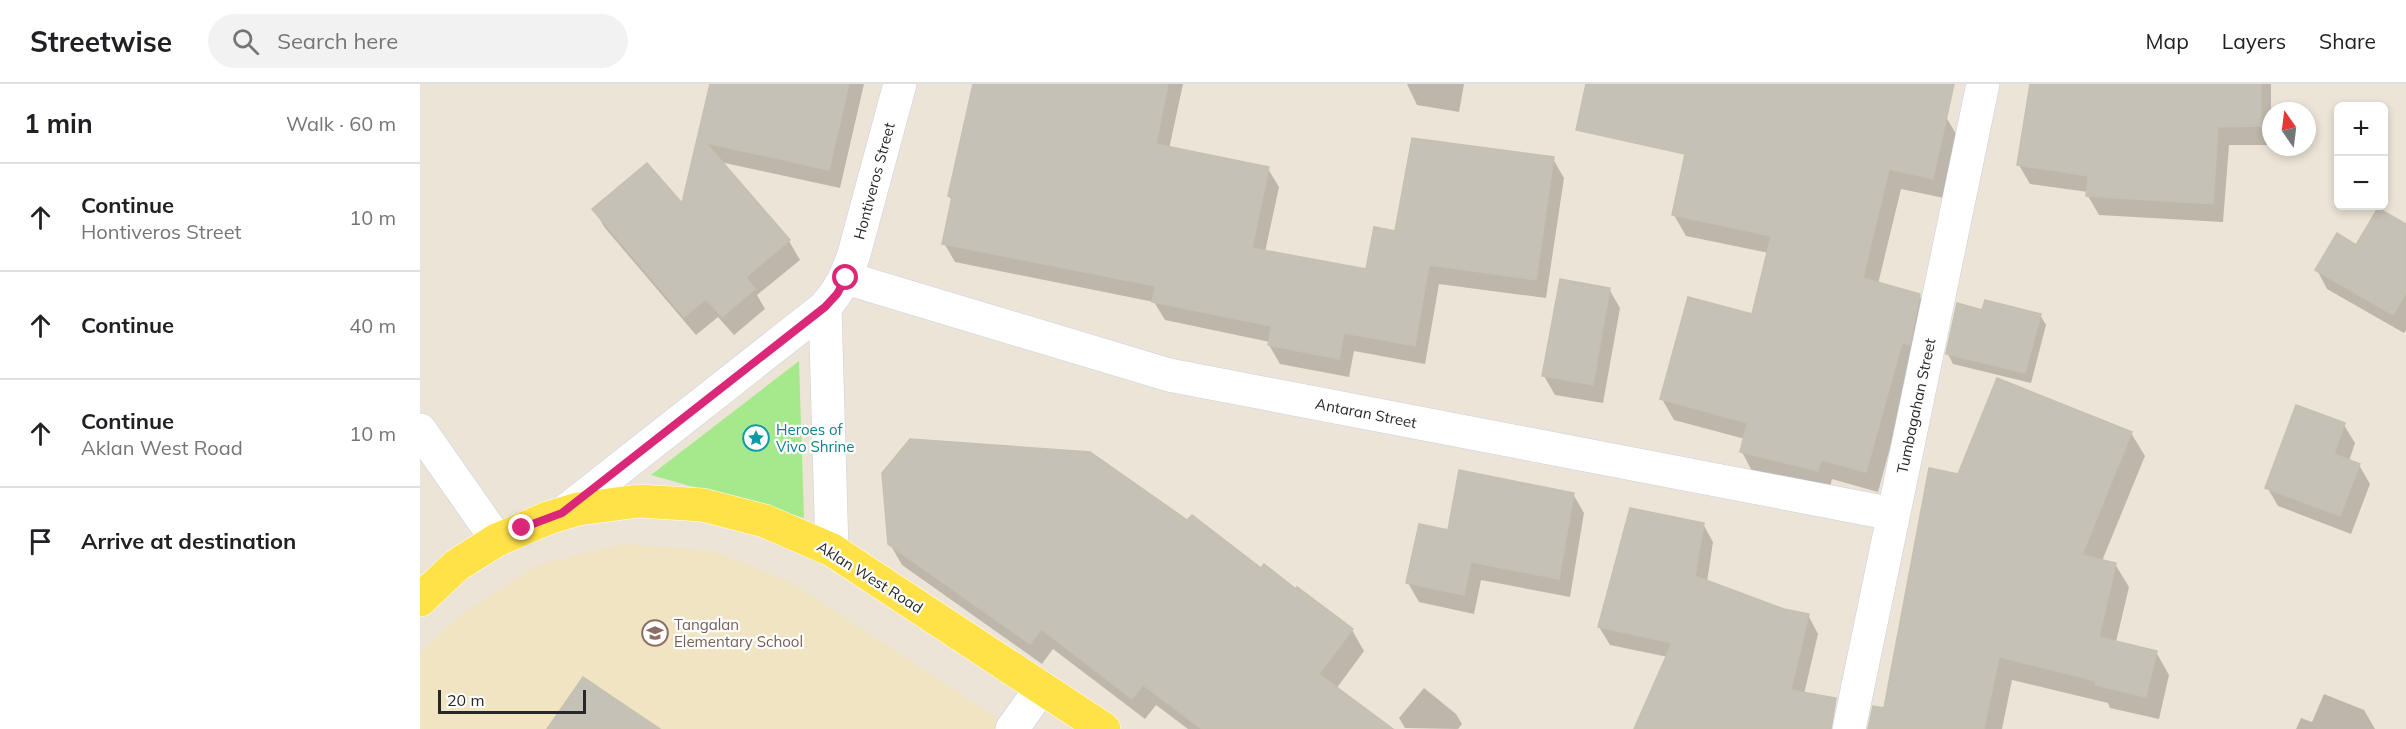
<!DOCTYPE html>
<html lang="en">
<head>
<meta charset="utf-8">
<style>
  :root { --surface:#fff; --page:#f2f2f2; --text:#202124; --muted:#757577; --line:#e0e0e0 }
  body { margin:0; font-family:Mulish,sans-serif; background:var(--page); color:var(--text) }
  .controls { position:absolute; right:18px; top:18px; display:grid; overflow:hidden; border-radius:9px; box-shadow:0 3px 9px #0003 }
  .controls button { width:54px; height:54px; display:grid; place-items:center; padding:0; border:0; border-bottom:2px solid var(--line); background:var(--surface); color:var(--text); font:30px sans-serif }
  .compass { position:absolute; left:1842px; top:18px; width:54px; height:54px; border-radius:50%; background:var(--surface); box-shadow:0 3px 9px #0003; rotate:346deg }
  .scale { position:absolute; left:18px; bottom:15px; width:148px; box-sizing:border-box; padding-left:6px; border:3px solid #272727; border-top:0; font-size:16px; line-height:21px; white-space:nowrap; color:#272727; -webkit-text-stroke:4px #fff; paint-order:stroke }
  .stop { position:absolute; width:18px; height:18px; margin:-14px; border:4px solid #db2777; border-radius:50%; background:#fff }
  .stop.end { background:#db2777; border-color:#fff; box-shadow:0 2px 6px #0008 }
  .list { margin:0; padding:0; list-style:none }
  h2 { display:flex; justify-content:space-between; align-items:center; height:78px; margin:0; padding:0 24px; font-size:26px }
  h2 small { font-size:20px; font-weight:400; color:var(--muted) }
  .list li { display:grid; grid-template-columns:39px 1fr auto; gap:18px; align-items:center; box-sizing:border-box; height:108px; padding:0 24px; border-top:2px solid var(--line) }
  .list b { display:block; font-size:22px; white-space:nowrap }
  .list p { margin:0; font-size:20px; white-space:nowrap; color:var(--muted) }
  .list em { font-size:20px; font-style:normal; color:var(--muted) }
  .icon { flex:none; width:33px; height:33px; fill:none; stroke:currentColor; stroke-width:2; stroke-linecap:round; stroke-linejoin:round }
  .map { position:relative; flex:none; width:1986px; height:645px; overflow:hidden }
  header { display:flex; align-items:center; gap:36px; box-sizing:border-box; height:84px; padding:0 30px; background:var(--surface); border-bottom:2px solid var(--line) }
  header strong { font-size:28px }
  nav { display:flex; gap:33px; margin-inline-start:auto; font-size:21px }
  .search { width:420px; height:54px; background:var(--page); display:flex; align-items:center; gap:15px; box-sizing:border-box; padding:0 21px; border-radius:33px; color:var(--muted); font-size:22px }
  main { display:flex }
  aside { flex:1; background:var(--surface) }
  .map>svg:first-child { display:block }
</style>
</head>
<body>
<header>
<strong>Streetwise</strong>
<div class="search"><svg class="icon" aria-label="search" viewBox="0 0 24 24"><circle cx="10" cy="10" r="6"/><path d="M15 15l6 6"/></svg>Search here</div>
<nav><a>Map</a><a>Layers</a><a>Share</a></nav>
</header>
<main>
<aside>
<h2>1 min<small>Walk · 60 m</small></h2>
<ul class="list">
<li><svg class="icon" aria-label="ahead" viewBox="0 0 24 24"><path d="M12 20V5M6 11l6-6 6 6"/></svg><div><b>Continue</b><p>Hontiveros Street</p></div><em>10 m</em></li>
<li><svg class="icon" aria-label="ahead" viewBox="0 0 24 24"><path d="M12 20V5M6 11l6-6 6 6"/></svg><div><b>Continue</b></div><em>40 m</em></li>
<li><svg class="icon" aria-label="ahead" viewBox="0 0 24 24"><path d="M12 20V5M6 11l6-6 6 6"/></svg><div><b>Continue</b><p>Aklan West Road</p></div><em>10 m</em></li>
<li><svg class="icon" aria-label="arrive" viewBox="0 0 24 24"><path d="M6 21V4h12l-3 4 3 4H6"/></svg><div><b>Arrive at destination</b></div></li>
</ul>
</aside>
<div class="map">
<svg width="1986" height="645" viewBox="0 0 1986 645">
  <rect width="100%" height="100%" fill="#ece4d6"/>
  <path fill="#f0e4c3" d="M 204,460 L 293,467 L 373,499 L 593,645 L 0,645 L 0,568 L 43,529 L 118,481 Z"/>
  <path fill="#a5e98c" d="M 379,277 L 384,434 L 231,391 Z"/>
  <g fill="#0003">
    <path d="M 291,0 L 444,0 L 420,104 L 300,78 L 369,157 L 380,176 L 337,211 L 345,225 L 314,251 L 298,233 L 276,251 L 185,144 L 174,126 L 263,122 Z"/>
    <path d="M 554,0 L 763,0 L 749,65 L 848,85 L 859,103 L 845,168 L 947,187 L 976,148 L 1133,75 L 1144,94 L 1126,214 L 1019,200 L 1005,280 L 934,267 L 929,293 L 860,280 L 849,261 L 850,258 L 745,236 L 734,218 L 535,178 L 524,159 L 532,117 L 529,112 Z"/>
    <path d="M 987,0 L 1044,0 L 1039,28 L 997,21 Z"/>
    <path d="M 1167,0 L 1526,0 L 1526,33 L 1538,53 L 1524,114 L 1481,105 L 1458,200 L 1499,211 L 1511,232 L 1493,279 L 1458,408 L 1412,395 L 1409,407 L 1333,389 L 1322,368 L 1325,355 L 1254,336 L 1242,315 L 1334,232 L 1349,169 L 1266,152 L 1254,131 L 1330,102 Z"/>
    <path d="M 1611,0 L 1851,0 L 1851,61 L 1809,61 L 1803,138 L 1679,131 L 1668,112 L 1668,108 L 1610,100 L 1599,81 Z"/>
    <path d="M 1986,142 L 1986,246 L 1984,249 L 1907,205 L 1897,186 L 1937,163 Z"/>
    <path d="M 1189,205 L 1200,224 L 1183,319 L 1135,311 L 1124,292 Z"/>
    <path d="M 1563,228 L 1620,231 L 1626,241 L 1611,299 L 1533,280 L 1528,270 Z"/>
    <path d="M 1924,341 L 1935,359 L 1929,377 L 1939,381 L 1950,400 L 1931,450 L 1858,422 L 1847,403 Z"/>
    <path d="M 1711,349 L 1725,372 L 1682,477 L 1695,480 L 1709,503 L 1696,558 L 1736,568 L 1749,591 L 1739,635 L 1690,624 L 1688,619 L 1592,596 L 1582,645 L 1461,645 L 1539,392 Z"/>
    <path d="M 1153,410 L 1164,429 L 1150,513 L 1061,496 L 1054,530 L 999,518 L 988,499 L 1029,448 Z"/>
    <path d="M 767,438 L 876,507 L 932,546 L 944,567 L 916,605 L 970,645 L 768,645 L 736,621 L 725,635 L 633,565 L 622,580 L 482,481 L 470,460 Z"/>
    <path d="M 1283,440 L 1293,458 L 1287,498 L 1364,526 L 1388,531 L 1398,550 L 1384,610 L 1405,645 L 1216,645 L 1248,573 L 1190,561 L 1179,543 Z"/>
    <path d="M 1004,604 L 1036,630 L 1042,640 L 1038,645 L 985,644 L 979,634 Z"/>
    <path d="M 1904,610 L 1944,626 L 1955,645 L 1876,645 L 1881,634 L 1892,638 Z"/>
  </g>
  <g fill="#c6c1b6" stroke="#c6c0b0" stroke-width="1.5">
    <path d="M 290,0 L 429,0 L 409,86 L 286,59 L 370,156 L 326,193 L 335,205 L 302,233 L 286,215 L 264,233 L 172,125 L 227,79 L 262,119 Z"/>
    <path d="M 553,0 L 748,0 L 736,60 L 849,83 L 832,164 L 946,185 L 954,143 L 975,147 L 992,54 L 1134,73 L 1116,196 L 1009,181 L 995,262 L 924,249 L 919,275 L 848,261 L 851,242 L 732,218 L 735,202 L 522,160 L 532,113 L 528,112 Z"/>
    <path d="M 1166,0 L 1534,0 L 1513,95 L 1469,85 L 1443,194 L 1500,210 L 1490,261 L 1482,259 L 1446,388 L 1401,376 L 1398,387 L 1320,368 L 1327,339 L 1240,315 L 1268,213 L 1332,230 L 1351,152 L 1252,131 L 1265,70 L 1156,46 Z"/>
    <path d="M 1610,0 L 1841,0 L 1841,42 L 1798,43 L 1793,120 L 1666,112 L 1668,92 L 1597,81 Z"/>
    <path d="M 1958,124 L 1986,140 L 1986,209 L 1973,231 L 1895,186 L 1917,149 L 1936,161 Z"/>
    <path d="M 1140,195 L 1190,204 L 1173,301 L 1122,292 Z"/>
    <path d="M 1565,216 L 1621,230 L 1605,289 L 1526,270 L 1537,219 L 1562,226 Z"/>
    <path d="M 1577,294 L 1712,348 L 1662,471 L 1696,479 L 1679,553 L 1737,567 L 1726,613 L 1675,601 L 1676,597 L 1579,573 L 1564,645 L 1448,645 L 1453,622 L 1464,624 L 1509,384 L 1538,390 Z"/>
    <path d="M 1876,321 L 1925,339 L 1914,370 L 1940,380 L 1920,432 L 1845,404 Z"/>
    <path d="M 490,355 L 670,368 L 767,436 L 772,431 L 841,484 L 844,480 L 876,505 L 877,503 L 933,545 L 899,590 L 973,645 L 782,645 L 723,601 L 712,615 L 621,545 L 610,560 L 468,460 L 462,389 Z"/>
    <path d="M 1039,386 L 1154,409 L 1139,495 L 1051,478 L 1044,511 L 986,499 L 999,440 L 1028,446 Z"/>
    <path d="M 1210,424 L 1284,439 L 1275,492 L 1364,525 L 1389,530 L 1371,606 L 1416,614 L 1411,645 L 1214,645 L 1252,559 L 1178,543 Z"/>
    <path d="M 163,593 L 240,645 L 127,645 Z"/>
  </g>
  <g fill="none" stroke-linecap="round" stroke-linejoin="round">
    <g stroke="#cbcee2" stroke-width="34">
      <g id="minor">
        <path d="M 426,194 L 749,291 L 1473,430"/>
        <path d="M 405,223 L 412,466"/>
        <path d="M 0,346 L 77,456"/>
        <path d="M 143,429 L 405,223 C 420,206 427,191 434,170 L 480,0"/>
        <path d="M 592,645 L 622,603"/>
        <path d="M 1429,645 L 1563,0"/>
      </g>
    </g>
    <g stroke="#fff" stroke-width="34">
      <path id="major" d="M 0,516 L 37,481 L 77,456 L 128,434 L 158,425 L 219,417 L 283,421 L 345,437 L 412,466 L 684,645"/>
    </g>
    <use href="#minor" stroke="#fff" stroke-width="33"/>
    <use href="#major" stroke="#ffe148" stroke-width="33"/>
  </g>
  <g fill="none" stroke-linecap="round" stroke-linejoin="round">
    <path stroke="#db2777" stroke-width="8" d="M 102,444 L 142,429 L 405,223 L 417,210 L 426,194"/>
  </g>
  <defs>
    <g id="sight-ring" transform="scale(1.35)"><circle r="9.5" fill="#fff" stroke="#0f9aa8" stroke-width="1.5"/><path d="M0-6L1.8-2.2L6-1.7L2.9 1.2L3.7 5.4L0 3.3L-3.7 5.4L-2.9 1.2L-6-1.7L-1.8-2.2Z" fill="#0f9aa8"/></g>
    <g id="school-ring" transform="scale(1.35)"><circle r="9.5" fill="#fff" stroke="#8d6e63" stroke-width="1.5"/><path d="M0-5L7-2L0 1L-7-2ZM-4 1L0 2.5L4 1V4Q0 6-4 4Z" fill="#8d6e63"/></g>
  </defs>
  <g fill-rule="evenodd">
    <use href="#sight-ring" x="336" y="354"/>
    <use href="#school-ring" x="235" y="549"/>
  </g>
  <g text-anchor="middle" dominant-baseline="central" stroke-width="4.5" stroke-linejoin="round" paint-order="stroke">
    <g font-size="15" fill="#272727" stroke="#fff">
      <text transform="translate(454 97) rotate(-75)">Hontiveros Street</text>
      <text transform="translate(1496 322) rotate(-78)">Tumbagahan Street</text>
      <text transform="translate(946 329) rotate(11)">Antaran Street</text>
      <text transform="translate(450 493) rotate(32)">Aklan West Road</text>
    </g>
    <g font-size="15" fill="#0d838f" stroke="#fff" text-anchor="start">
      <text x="356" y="345">Heroes of<tspan x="356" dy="17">Vivo Shrine</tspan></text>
    </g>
    <g font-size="15" fill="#785e54" stroke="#fff" text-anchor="start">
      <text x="254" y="540">Tangalan<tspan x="254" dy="17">Elementary School</tspan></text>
    </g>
  </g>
</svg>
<div class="controls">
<button>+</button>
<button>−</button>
</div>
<svg class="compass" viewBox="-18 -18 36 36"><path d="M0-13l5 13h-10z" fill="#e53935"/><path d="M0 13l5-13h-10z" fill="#757577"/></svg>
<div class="scale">20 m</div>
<div class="stop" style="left:426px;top:194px"></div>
<div class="stop end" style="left:102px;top:444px"></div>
</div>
</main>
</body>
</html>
